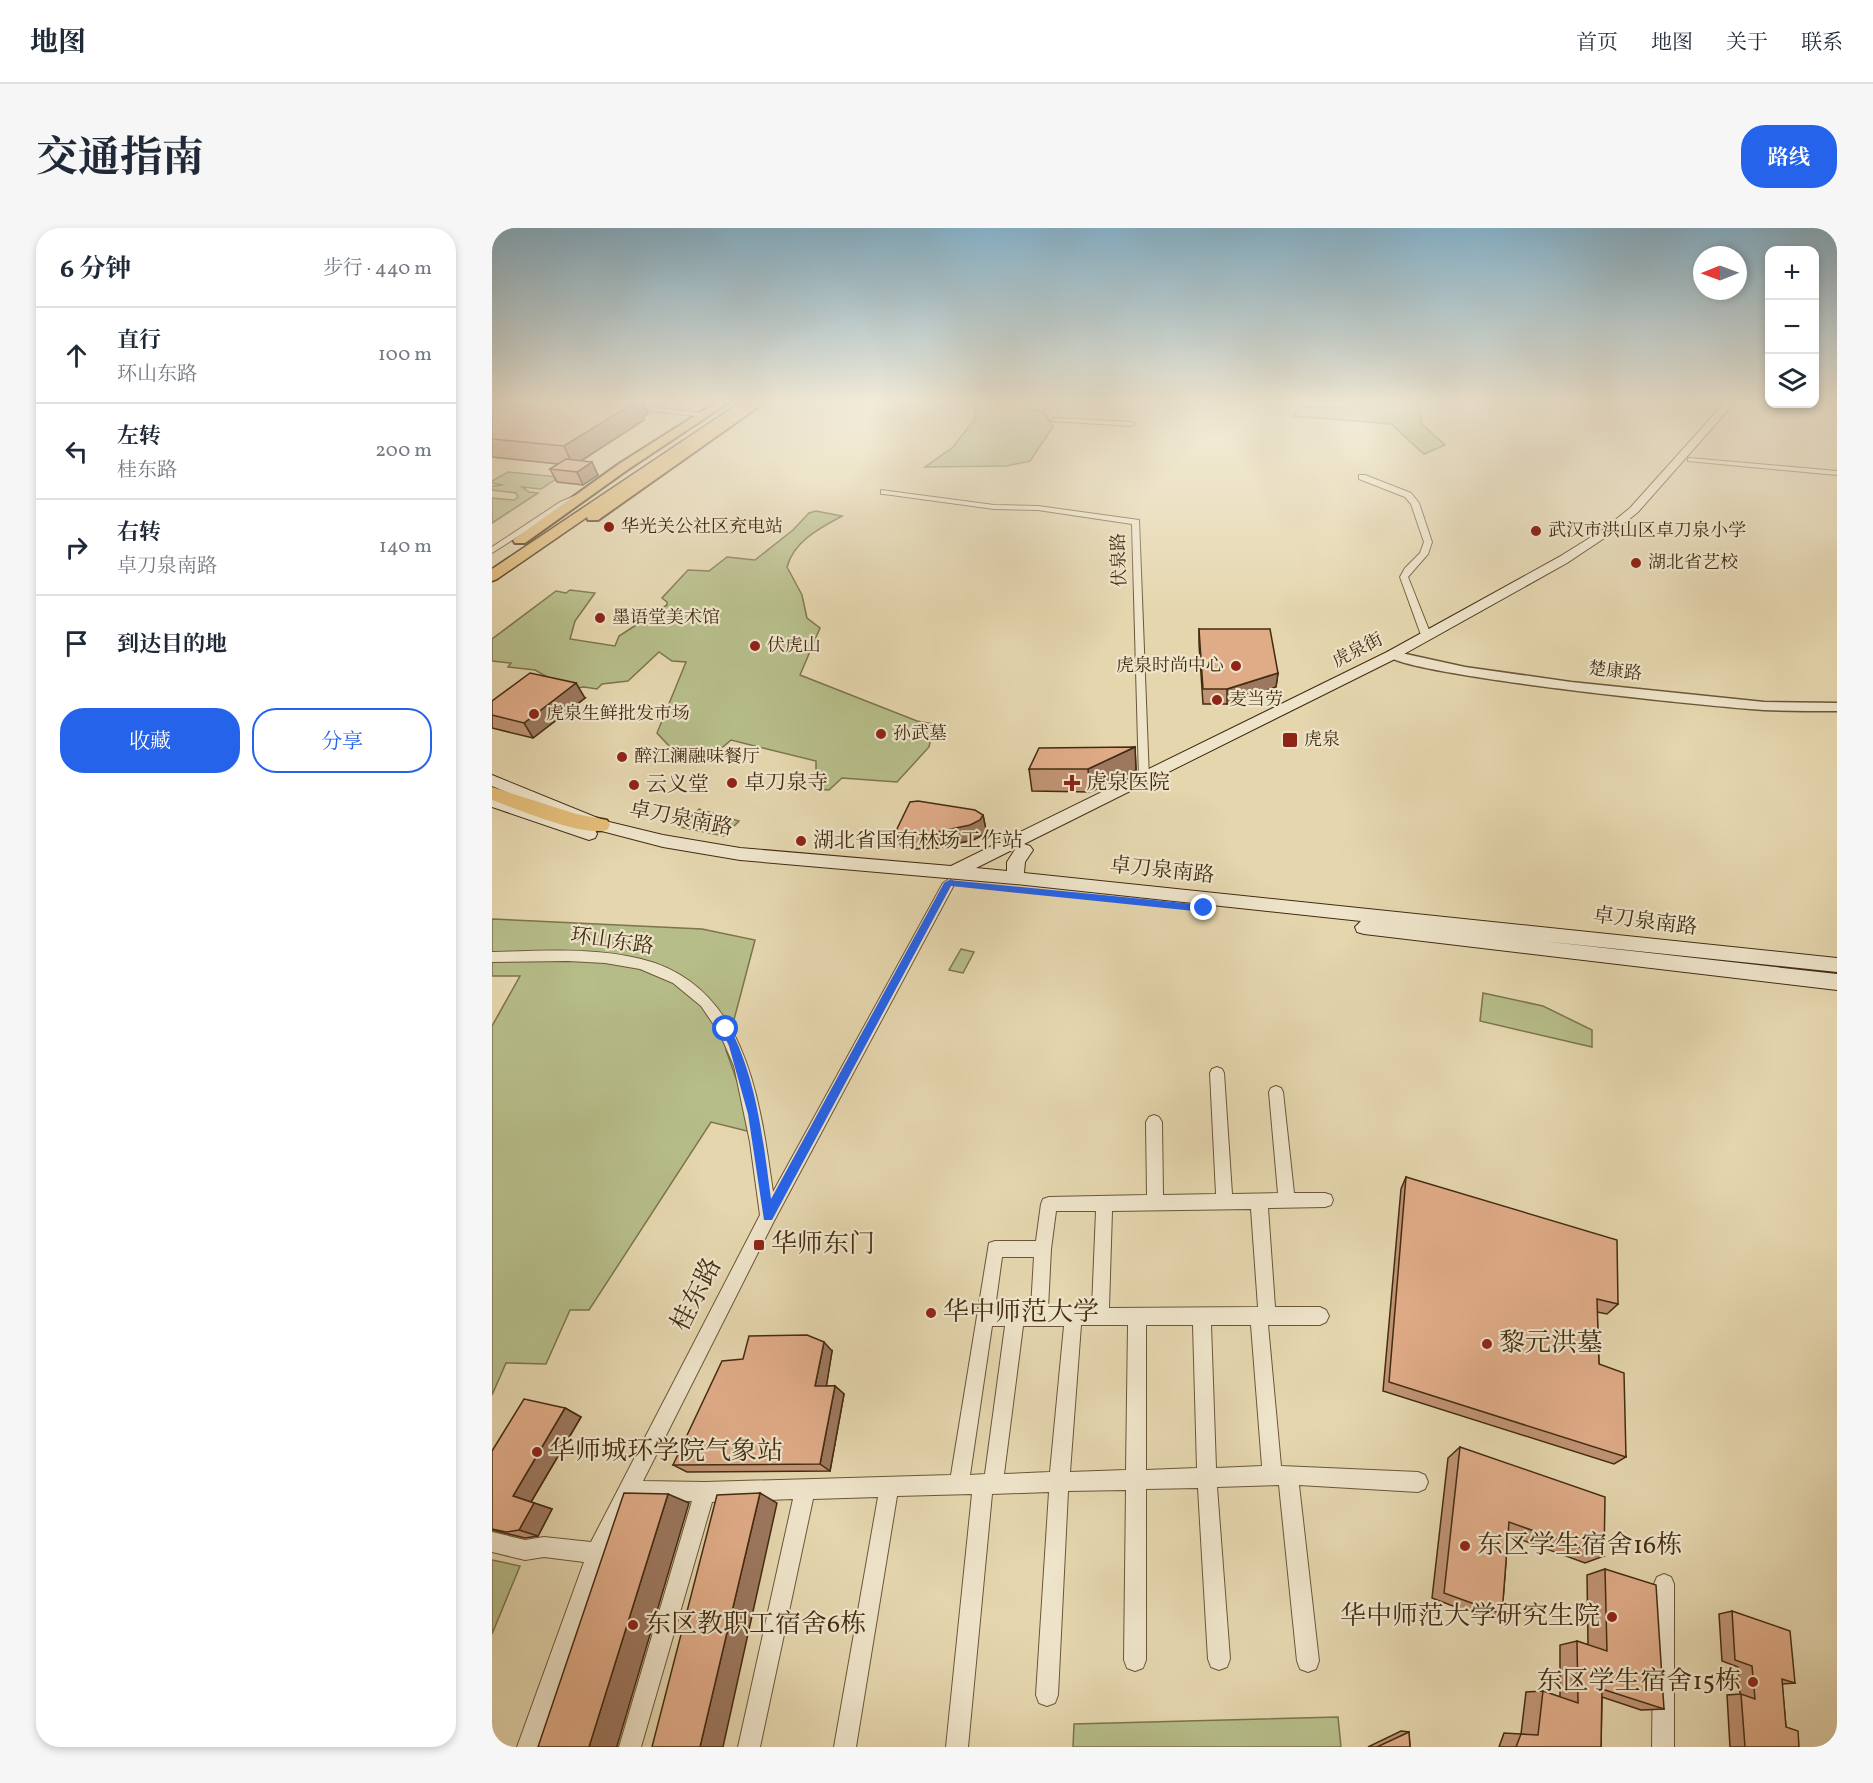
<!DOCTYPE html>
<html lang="zh">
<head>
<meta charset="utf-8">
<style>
  :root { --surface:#fff; --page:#f6f6f7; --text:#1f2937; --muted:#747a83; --line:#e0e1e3; --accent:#2563eb }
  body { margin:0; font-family:Vollkorn,"Noto Serif SC",serif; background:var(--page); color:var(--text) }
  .controls { position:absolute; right:18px; top:18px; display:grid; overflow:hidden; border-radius:12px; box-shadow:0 3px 9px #0003 }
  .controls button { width:54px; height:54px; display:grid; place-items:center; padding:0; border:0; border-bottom:2px solid var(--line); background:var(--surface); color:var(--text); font:30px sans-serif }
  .compass { position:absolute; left:1201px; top:18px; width:54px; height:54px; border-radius:50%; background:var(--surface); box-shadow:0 3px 9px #0003; rotate:269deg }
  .stop { position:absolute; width:18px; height:18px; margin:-14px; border:4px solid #2563eb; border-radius:50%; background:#fff }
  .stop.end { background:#2563eb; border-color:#fff; box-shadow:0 2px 6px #0008 }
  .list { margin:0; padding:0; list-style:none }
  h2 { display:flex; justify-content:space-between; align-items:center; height:78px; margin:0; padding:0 24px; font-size:26px }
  h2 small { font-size:20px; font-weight:400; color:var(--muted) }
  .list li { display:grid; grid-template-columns:39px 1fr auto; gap:18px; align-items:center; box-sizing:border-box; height:96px; padding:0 24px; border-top:2px solid var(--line) }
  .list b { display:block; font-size:22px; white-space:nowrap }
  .list p { margin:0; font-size:20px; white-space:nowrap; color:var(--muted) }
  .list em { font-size:20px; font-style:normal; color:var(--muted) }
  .actions { display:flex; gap:12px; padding:18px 24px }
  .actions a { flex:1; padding:14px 0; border:2px solid var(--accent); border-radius:24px; text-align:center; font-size:21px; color:var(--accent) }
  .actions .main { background:var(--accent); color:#fff }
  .icon { flex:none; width:33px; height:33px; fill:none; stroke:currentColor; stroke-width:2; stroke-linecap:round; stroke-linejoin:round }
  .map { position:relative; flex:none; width:1345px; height:1519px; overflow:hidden; border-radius:24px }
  header { display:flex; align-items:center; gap:36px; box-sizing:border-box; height:84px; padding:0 30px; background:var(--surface); border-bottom:2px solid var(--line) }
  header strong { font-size:28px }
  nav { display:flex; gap:33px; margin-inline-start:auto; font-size:21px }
  .intro { display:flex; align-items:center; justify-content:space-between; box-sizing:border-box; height:144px; padding:0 36px }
  h1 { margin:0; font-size:42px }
  .button { padding:15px 27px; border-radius:24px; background:var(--accent); color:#fff; font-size:21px; font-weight:700 }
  main { display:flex; gap:36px; padding:0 36px }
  aside { flex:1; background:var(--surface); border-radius:24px; box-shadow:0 3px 9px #0003 }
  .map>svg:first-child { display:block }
</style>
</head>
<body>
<header>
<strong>地图</strong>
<nav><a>首页</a><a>地图</a><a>关于</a><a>联系</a></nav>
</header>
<div class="intro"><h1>交通指南</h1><a class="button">路线</a></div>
<main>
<aside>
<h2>6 分钟<small>步行 · 440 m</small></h2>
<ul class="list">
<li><svg class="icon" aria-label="ahead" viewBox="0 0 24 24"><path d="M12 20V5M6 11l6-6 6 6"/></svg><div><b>直行</b><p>环山东路</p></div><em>100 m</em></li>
<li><svg class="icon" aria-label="left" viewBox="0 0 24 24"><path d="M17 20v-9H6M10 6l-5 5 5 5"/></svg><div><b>左转</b><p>桂东路</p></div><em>200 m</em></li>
<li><svg class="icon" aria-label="right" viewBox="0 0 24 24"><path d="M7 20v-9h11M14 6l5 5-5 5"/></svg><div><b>右转</b><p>卓刀泉南路</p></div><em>140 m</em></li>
<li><svg class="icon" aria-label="arrive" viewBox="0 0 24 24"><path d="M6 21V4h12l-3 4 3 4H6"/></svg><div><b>到达目的地</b></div></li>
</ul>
<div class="actions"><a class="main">收藏</a><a>分享</a></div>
</aside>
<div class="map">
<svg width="1345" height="1519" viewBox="0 0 1345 1519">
  <rect width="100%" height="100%" fill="#e5d6ae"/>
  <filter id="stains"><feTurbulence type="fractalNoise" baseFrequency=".00333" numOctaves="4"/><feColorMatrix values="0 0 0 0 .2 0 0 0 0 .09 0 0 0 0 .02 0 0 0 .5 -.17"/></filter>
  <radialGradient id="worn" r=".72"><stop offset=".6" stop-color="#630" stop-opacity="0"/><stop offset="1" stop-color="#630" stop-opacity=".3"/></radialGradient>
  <g fill="#b6bd89" stroke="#7c744d" stroke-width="1.5">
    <path d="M 485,172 L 541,172 L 534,180 L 552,184 L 561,199 L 538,233 L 514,238 L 433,239 L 461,219 L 482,192 Z"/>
    <path d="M 865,172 L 928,172 L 926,174 L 930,196 L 953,217 L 932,226 L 899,196 L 801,188 L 808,179 L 862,180 Z"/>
    <path d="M 16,244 L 67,249 L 49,261 L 30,259 L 37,264 L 46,265 L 0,295 L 0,270 L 22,272 L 26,269 L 24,265 L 0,262 L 0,258 L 11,257 L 0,255 L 0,253 Z"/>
    <path d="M 324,283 L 350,288 C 328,300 302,313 295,339 L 310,367 L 315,390 L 328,400 L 308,447 L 425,493 L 442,496 L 437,519 L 405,554 L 350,550 L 337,562 L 324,561 L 324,533 L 239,512 L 218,530 L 179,520 L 165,505 L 194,434 L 180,433 L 167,424 L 136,453 L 110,456 L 105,461 L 92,459 L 77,461 L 43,442 L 16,439 L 19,435 L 0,433 L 0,411 L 64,363 L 74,365 L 78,362 L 103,365 L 83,393 L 78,411 L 123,418 L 127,408 L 175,377 L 175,374 L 170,370 L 196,342 L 217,343 L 235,329 L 263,332 L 301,302 L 317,285 Z"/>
    <path d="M 207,581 L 247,593 L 232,608 L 188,599 Z"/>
    <path d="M 0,691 L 210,701 L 263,712 L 234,822 L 257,887 L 259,904 L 219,894 L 97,1082 L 78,1082 L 54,1136 L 14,1135 L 0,1167 L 0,798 L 28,748 L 0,748 Z"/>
    <path d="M 469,721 L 482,724 L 471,745 L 457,742 Z"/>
    <path d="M 991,765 L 1051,778 L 1100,802 L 1100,819 L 988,793 Z"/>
    <path d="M 0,1332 L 28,1338 L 0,1406 Z"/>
    <path d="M 846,1489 L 849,1519 L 581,1519 L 582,1496 Z"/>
  </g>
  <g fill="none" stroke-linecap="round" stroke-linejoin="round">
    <g stroke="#6c5638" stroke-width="2">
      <g id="minor">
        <path d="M 137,177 L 212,185 L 215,187 L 212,189 L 135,180 Z"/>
        <path d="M 561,190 L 640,194 L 643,196 L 640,198 L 559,193 Z"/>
        <path d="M 1198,230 L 1345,243 L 1345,247 L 1196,233 L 1196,231 Z"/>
        <path d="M 867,247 L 873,247 L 919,265 L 927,275 L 940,314 L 936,326 L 916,349 L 939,407 L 937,409 L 929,407 L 908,349 L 913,340 L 928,325 L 932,314 L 919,276 L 913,269 L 867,251 Z"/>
        <path d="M 389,262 L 502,277 L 546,278 L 647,292 L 657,551 L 656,553 L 652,554 L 647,551 L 640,296 L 546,282 L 502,281 L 392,266 L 389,266 Z"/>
        <path d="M 87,266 L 94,268 L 74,278 L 0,325 L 0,319 L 68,274 Z"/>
        <path d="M 457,651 L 463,655 L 282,993 L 151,1253 L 213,1254 L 459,1247 L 497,1015 L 503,1013 L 544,1013 L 549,976 L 551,971 L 557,969 L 655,967 L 654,894 L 657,889 L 662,887 L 667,889 L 670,894 L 671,967 L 724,966 L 718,845 L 720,841 L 725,839 L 730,841 L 732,845 L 740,966 L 786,965 L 777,864 L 779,860 L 784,858 L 789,860 L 791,864 L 802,965 L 833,965 L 839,967 L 841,972 L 839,977 L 833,979 L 776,980 L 783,1079 L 828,1079 L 834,1082 L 837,1088 L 834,1094 L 828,1097 L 776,1097 L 789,1238 L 926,1244 L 933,1247 L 936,1254 L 933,1261 L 926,1264 L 807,1257 L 827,1433 L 824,1441 L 816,1444 L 808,1441 L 805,1433 L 787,1257 L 725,1259 L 738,1431 L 735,1439 L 727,1442 L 719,1439 L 716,1431 L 706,1260 L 654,1261 L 654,1432 L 651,1440 L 643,1443 L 635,1440 L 632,1432 L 634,1262 L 576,1263 L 566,1467 L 563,1475 L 555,1478 L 547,1475 L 544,1467 L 557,1264 L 500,1266 L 476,1519 L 454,1519 L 480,1266 L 405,1268 L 364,1519 L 342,1519 L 386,1269 L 321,1271 L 268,1519 L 246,1519 L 301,1271 L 220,1274 L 149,1519 L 127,1519 L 200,1273 L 141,1272 L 119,1317 L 47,1519 L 25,1519 L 92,1334 L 52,1329 L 33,1332 L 0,1324 L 0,1304 L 33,1312 L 52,1309 L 99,1314 L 268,987 L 258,914 L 242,838 L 228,806 L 209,778 L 181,755 L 148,741 L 113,735 L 76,733 L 0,734 L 0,724 C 49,723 101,719 149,731 C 255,757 268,873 281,964 L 451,655 ZM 759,981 L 766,1079 L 617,1080 L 620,983 ZM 564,983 L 604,983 L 600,1080 L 556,1080 L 559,1021 ZM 510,1029 L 542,1029 L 539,1080 L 503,1080 ZM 589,1097 L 636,1097 L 634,1242 L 578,1244 ZM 654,1097 L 701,1097 L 705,1240 L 654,1242 ZM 719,1097 L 759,1097 L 770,1238 L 724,1240 ZM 500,1098 L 513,1098 L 493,1246 L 478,1247 ZM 531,1098 L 572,1098 L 558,1244 L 512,1246 Z"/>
        <path d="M 1172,1346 L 1179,1349 L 1182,1356 L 1182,1519 L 1160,1519 L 1162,1356 L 1165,1349 Z"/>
      </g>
    </g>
    <g stroke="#6c5638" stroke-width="3">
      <path id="tertiary" d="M 900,423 L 973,439 L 1079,454 L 1272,474 L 1345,475 L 1345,483 C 1321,483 1296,483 1272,482 C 1223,479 915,448 894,427 L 896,424 Z"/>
    </g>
    <g stroke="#432b11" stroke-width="2">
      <g id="secondary">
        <path d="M 1235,172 L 1245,172 L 1146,284 L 1120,305 L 1075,335 L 905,430 L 532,616 L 538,618 L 541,622 L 533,634 L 532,645 L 1345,730 L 1345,744 L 1050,713 L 1345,746 L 1345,762 L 872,706 L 865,704 L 863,699 L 869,693 L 523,656 L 248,632 L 171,619 L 102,601 L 0,558 L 0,547 L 113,593 L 171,607 L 248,620 L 459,638 L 895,424 L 1067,329 L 1112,301 L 1138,280 ZM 524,620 L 515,634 L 515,643 L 484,640 Z"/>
        <path d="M 0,568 L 103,602 L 105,606 L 103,610 L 97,612 L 0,579 Z"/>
      </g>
    </g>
    <g stroke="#432b11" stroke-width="4">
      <g id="primary">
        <path d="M 228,172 L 240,172 L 135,242 L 33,315 L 23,315 L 21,312 L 127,236 Z"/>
        <path d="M 264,172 L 276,172 L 106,292 L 96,292 L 95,289 L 96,286 Z"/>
      </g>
    </g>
    <g stroke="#432b11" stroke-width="3">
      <g id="trunk">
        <path d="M 252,172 L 265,172 L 5,351 L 0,353 L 0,341 Z"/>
        <path d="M 0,559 L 84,586 L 115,592 L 118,597 L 115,602 C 91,609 26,581 0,572 Z"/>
      </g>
    </g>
    <use href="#minor" fill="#eee4ca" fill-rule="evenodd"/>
    <use href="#tertiary" fill="#eee4ca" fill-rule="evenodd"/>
    <use href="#secondary" fill="#eee4ca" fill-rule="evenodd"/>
    <use href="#primary" fill="#e2bb77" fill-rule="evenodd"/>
    <use href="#trunk" fill="#e2bb77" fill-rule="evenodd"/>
  </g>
  <g fill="#c19475" stroke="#432b11" stroke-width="1.5">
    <path d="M 10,172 L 151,172 L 156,186 L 151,189 L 152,192 L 89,233 L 106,247 L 91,257 L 65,254 L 58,241 L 66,236 L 0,229 L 0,177 Z"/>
    <path d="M 707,401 L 786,445 L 784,459 L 735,476 L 711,476 L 707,416 Z"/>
    <path d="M 93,470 L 41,510 L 0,500 L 0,473 Z"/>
    <path d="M 643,519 L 644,542 L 598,564 L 540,563 L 537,541 Z"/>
    <path d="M 491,587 L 494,602 L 491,607 L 481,612 L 444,620 L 424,621 L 409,618 L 404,603 Z"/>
    <path d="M 914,949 L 1126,1076 L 1115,1086 L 1105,1084 L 1107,1136 L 1134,1229 L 1122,1236 L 891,1163 L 909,961 Z"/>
    <path d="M 340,1123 L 334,1158 L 343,1158 L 352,1166 L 338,1243 L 195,1244 L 181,1237 Z"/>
    <path d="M 73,1180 L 89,1189 L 39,1274 L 60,1281 L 46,1308 L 33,1310 L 0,1302 L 0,1223 Z"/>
    <path d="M 968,1219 L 1112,1328 L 1093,1335 L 1016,1307 L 1010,1386 L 995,1391 L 940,1370 L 956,1230 Z"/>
    <path d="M 1113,1341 L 1172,1481 L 1149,1482 L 1110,1469 L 1109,1519 L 1007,1519 L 1012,1505 L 1029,1506 L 1034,1464 L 1051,1463 L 1068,1469 L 1068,1417 L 1085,1413 L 1096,1417 L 1095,1347 Z"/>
    <path d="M 1240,1383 L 1303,1455 L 1290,1456 L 1294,1499 L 1307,1519 L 1238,1519 L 1235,1467 L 1248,1466 L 1246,1439 L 1230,1433 L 1227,1386 Z"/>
    <path d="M 909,1503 L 917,1504 L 918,1519 L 876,1519 Z"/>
  </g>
  <g fill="#9d785f" stroke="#432b11" stroke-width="1.5">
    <path d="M 143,172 L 151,172 L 156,186 L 151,189 L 152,192 L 81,238 L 72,218 Z"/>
    <path d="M 100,234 L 106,247 L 91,257 L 85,244 Z"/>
    <path d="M 786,445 L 784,459 L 735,476 L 735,461 Z"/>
    <path d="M 84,455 L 93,470 L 41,510 L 32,495 Z"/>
    <path d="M 643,519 L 644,542 L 598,564 L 596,541 Z"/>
    <path d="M 491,587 L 494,602 L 491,607 L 481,612 L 444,620 L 440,605 Z"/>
    <path d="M 332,1114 L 340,1123 L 333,1167 L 323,1158 Z"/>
    <path d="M 343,1158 L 352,1166 L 338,1243 L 328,1236 Z"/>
    <path d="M 73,1180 L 89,1189 L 39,1274 L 21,1268 Z"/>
    <path d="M 268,1265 L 285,1275 L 231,1519 L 208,1519 Z"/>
    <path d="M 176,1266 L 197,1275 L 125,1518 L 126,1519 L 97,1519 Z"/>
    <path d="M 42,1275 L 60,1281 L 46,1308 L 27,1302 Z"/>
  </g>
  <g fill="#e0ac88" stroke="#432b11" stroke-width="1.5">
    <path d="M 10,172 L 143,172 L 140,173 L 145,173 L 72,218 L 0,211 L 0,177 Z"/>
    <path d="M 74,231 L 100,234 L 85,244 L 58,241 Z"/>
    <path d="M 707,401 L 778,401 L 786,445 L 735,461 L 711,461 Z"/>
    <path d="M 38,445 L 84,455 L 32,495 L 0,487 L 0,473 Z"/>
    <path d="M 643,519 L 596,541 L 537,541 L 547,520 Z"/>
    <path d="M 426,573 L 483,582 L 491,587 L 488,592 L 478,597 L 440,605 L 420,606 L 404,603 L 418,574 Z"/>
    <path d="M 914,949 L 1125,1012 L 1126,1076 L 1105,1071 L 1107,1136 L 1132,1145 L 1134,1229 L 897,1154 Z"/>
    <path d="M 315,1107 L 332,1114 L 323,1158 L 343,1158 L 328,1236 L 181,1237 L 230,1133 L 251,1131 L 257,1108 Z"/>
    <path d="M 32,1171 L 73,1180 L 21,1268 L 42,1275 L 27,1302 L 14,1304 L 0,1301 L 0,1223 Z"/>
    <path d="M 968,1219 L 1113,1269 L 1112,1328 L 1017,1294 L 1010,1386 L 952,1365 Z"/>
    <path d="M 132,1265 L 176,1266 L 97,1519 L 46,1519 Z"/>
    <path d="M 268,1265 L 208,1519 L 160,1519 L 225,1267 Z"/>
    <path d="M 1113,1341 L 1164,1357 L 1172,1481 L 1110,1461 L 1109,1519 L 1024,1519 L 1029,1506 L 1046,1507 L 1051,1463 L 1086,1475 L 1085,1413 L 1115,1423 Z"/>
    <path d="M 1240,1383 L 1298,1403 L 1303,1455 L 1290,1451 L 1294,1499 L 1306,1503 L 1307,1519 L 1253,1519 L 1249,1466 L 1263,1471 L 1260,1438 L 1243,1432 Z"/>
    <path d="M 917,1504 L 918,1519 L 885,1519 Z"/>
  </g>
  <linearGradient id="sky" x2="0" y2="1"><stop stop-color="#87b6d0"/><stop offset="0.45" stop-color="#f3eddb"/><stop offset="1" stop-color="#f3eddb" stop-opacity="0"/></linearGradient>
  <rect width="1345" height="384" fill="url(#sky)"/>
  <path fill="#2563eb" d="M 457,652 L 712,677 L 716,680 L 712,684 L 459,658 L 280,992 L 272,992 L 256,886 L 237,818 L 229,801 L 230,798 L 237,798 C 265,851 271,912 279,971 L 452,655 Z"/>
  <g fill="#8f2418" stroke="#eee4ca" stroke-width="2">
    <circle cx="117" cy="299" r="6"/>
    <circle cx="1044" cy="303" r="6"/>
    <circle cx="1144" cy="335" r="6"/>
    <circle cx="108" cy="390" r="6"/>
    <circle cx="263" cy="418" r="6"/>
    <circle cx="744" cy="438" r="6"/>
    <circle cx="725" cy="472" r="6"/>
    <circle cx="42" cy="486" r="6"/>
    <circle cx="389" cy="506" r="6"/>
    <rect x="790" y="504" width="16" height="16" rx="3"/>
    <circle cx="130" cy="529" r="6"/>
    <circle cx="240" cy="555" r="6"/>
    <path d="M577 546h6v6h6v6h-6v6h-6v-6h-6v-6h6z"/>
    <circle cx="142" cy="557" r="6"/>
    <circle cx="309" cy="613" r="6"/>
    <rect x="261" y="1011" width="12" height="12" rx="3"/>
    <circle cx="439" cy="1085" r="6"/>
    <circle cx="995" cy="1116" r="6"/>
    <circle cx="45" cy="1224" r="6"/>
    <circle cx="973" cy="1318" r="6"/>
    <circle cx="1120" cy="1389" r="6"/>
    <circle cx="141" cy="1397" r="6"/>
    <circle cx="1261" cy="1454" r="6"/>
  </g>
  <g text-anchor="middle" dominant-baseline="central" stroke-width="4.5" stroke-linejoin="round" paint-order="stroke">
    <g font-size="18" fill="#432b11" stroke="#eee4ca" text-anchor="start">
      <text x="129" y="299">华光关公社区充电站</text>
      <text x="1056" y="303">武汉市洪山区卓刀泉小学</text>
      <text x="1156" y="335">湖北省艺校</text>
      <text x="120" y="390">墨语堂美术馆</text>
      <text x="275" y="418">伏虎山</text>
      <text x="732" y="438" text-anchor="end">虎泉时尚中心</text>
      <text x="737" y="472">麦当劳</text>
      <text x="54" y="486">虎泉生鲜批发市场</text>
      <text x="401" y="506">孙武墓</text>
      <text x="812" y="512">虎泉</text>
      <text x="142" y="529">醉江澜融味餐厅</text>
    </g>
    <g font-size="18" fill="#432b11" stroke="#eee4ca">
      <text transform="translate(628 332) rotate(-92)">伏泉路</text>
      <text transform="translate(866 423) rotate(-27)">虎泉街</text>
      <text transform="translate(1123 444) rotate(6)">楚康路</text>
    </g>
    <g font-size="21" fill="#432b11" stroke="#eee4ca" text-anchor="start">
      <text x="252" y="555">卓刀泉寺</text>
      <text x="594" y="555">虎泉医院</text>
      <text x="154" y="557">云义堂</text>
      <text x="321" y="613">湖北省国有林场工作站</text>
    </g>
    <g font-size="21" fill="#432b11" stroke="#eee4ca">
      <text transform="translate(189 591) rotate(11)">卓刀泉南路</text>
      <text transform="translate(670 643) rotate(6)">卓刀泉南路</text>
      <text transform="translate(1153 694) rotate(7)">卓刀泉南路</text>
      <text transform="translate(120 714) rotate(8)">环山东路</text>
    </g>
    <g font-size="26" fill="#432b11" stroke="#eee4ca" text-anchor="start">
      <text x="279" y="1017">华师东门</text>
      <text x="451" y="1085">华中师范大学</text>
      <text x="1007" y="1116">黎元洪墓</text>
      <text x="57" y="1224">华师城环学院气象站</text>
      <text x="985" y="1318">东区学生宿舍16栋</text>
      <text x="1108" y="1389" text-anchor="end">华中师范大学研究生院</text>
      <text x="153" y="1397">东区教职工宿舍6栋</text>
      <text x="1249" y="1454" text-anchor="end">东区学生宿舍15栋</text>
    </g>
    <g font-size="26" fill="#432b11" stroke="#eee4ca">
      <text transform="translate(205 1067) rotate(-63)">桂东路</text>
    </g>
  </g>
  <rect width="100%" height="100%" filter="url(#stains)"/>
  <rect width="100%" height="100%" fill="url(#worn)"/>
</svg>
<div class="controls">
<button>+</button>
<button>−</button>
<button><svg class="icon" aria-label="layers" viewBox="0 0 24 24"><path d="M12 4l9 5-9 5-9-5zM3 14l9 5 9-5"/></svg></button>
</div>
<svg class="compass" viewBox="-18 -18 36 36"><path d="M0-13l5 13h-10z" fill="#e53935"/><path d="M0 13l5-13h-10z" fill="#747a83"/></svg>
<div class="stop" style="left:234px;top:801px"></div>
<div class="stop end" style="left:712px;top:680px"></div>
</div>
</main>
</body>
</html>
